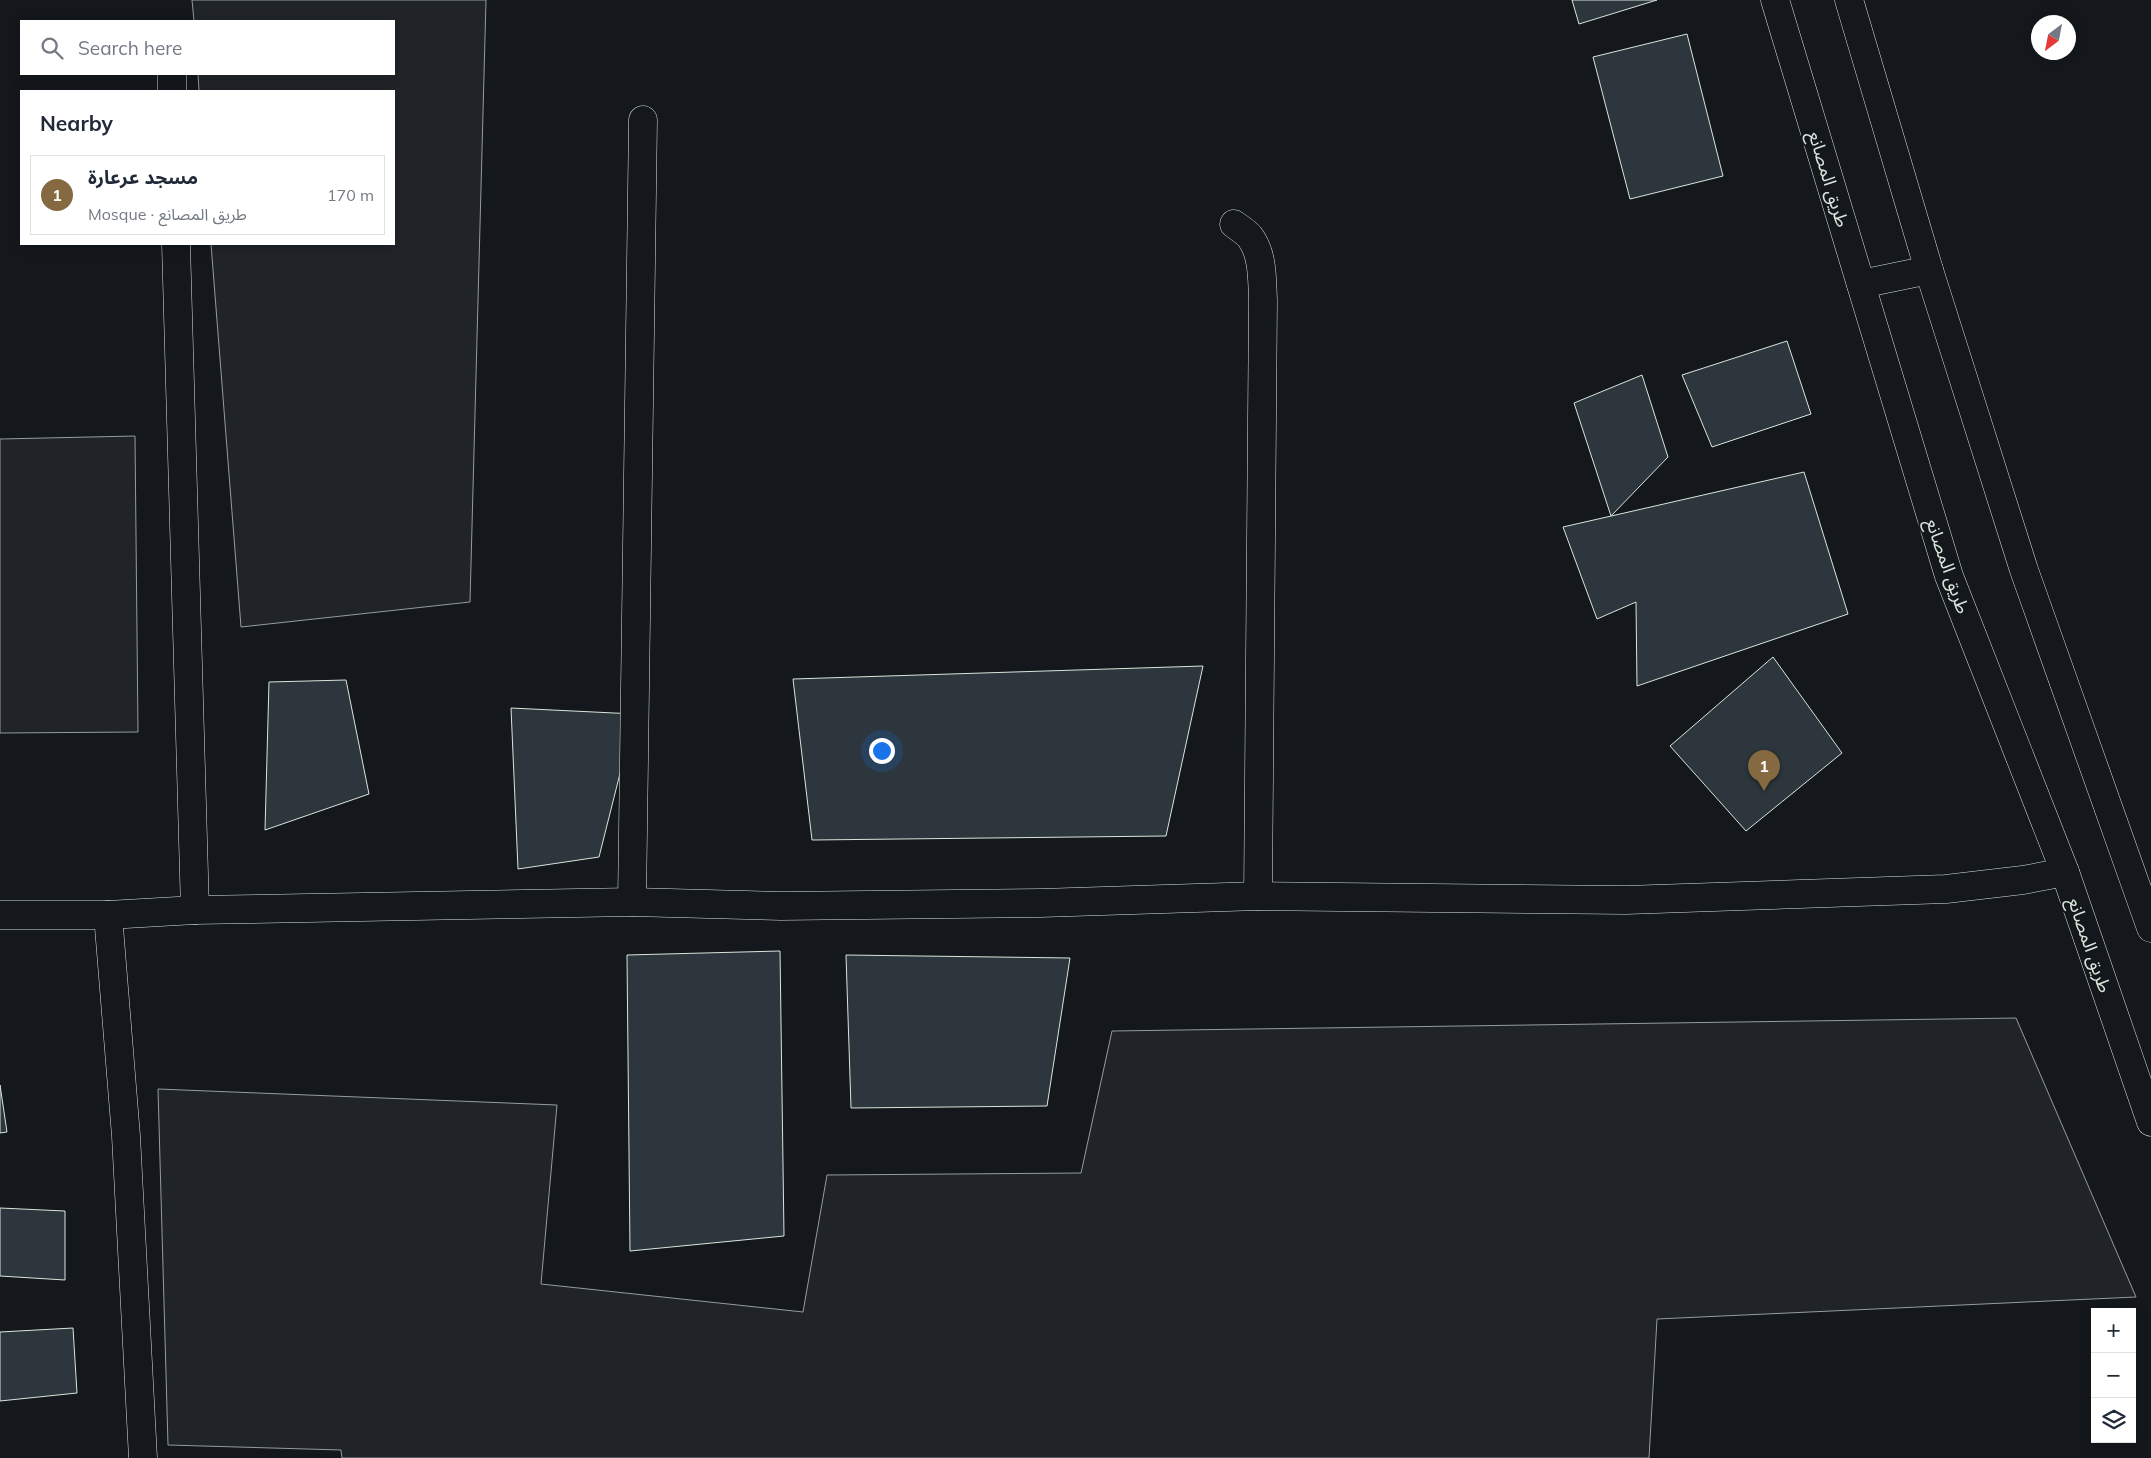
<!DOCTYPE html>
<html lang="en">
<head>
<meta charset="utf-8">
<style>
  :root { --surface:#fff; --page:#f2f2f3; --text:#1f2937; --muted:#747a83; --line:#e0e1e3; --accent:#846941 }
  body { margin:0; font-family:Mulish,"Noto Sans Arabic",sans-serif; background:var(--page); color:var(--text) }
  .controls { position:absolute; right:15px; bottom:15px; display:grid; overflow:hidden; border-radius:0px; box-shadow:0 2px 12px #0003 }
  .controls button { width:45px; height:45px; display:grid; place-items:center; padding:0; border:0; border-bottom:1px solid var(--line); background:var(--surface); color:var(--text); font:25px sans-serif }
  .compass { position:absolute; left:2031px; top:15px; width:45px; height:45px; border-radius:50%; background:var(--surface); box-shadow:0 2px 12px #0003; rotate:212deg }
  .you { position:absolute; left:881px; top:750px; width:18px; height:18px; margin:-12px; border:4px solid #fff; border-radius:50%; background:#1a73e8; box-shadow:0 0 0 8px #1a73e833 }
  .badge { display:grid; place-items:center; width:32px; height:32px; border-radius:50%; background:var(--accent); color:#fff; font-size:16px; font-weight:700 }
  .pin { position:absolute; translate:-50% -41px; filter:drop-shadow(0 1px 2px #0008) }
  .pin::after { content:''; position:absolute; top:26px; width:18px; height:15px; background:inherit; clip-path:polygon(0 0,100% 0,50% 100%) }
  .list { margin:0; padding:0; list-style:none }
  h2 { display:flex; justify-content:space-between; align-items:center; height:65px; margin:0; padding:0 20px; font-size:21px }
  h2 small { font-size:16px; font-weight:400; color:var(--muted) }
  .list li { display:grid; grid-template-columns:32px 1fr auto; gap:15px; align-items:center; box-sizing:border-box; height:80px; margin:0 10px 10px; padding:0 10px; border:1px solid var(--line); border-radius:0px }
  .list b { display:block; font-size:19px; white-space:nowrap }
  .list p { margin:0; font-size:16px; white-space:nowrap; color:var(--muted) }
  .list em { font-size:16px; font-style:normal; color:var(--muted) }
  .icon { flex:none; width:28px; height:28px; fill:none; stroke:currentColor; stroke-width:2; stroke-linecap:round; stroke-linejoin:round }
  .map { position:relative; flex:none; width:2151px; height:1458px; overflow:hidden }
  .search { position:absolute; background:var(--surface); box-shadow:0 2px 12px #0003; left:20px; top:20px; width:375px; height:55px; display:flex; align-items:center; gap:12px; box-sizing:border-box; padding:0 18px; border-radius:0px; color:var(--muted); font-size:19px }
  .panel { position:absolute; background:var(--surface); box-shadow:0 2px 12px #0003; left:20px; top:90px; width:375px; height:155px; border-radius:0px }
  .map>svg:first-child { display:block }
</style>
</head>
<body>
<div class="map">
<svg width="2151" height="1458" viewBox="0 0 2151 1458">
  <rect width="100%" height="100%" fill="#14181c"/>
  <g fill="#202428" stroke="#939e99">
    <path d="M 192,0 L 486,0 L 470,602 L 241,627 L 211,244 L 394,244 L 394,91 L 199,91 L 198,74 L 394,74 L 394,21 L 194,21 Z"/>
    <path d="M 135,436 L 138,732 L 0,733 L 0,439 Z"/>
    <path d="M 2016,1018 L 2136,1297 L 1657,1319 L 1649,1458 L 342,1458 L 341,1450 L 168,1445 L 158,1089 L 557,1105 L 541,1284 L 803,1312 L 827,1175 L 1081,1173 L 1112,1031 Z"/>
  </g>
  <g fill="#2c363c" stroke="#d8e6dc">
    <path d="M 1572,0 L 1657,0 L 1579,24 Z"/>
    <path d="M 1687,34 L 1723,176 L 1630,199 L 1593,57 Z"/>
    <path d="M 1787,341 L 1811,414 L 1712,447 L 1682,375 Z"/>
    <path d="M 1642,375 L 1668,457 L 1611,516 L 1574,403 Z"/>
    <path d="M 1804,472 L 1848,614 L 1637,686 L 1636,602 L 1597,619 L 1563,527 Z"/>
    <path d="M 1773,657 L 1842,753 L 1746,831 L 1670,746 Z"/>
    <path d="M 1203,666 L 1166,836 L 812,840 L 793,679 Z"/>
    <path d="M 346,680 L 369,794 L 265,830 L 269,682 Z"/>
    <path d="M 511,708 L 635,714 L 599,857 L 518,869 Z"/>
    <path d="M 780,951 L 784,1236 L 630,1251 L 627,955 Z"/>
    <path d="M 846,955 L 1070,958 L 1047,1106 L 851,1108 Z"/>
    <path d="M 0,1085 L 7,1132 L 0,1133 Z"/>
    <path d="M 0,1208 L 65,1211 L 65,1280 L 0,1276 Z"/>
    <path d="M 73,1328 L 77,1393 L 0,1401 L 0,1332 Z"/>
  </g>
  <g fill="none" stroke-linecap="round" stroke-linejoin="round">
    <g stroke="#d8e6dc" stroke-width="29">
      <g id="street">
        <path d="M 172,74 L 172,91"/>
        <path d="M 1234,224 C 1239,228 1246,232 1250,237 C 1263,254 1262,279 1263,300 L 1258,896"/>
        <path d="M 176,244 L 195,910"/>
        <path d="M 632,902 L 643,120"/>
        <path d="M 0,915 L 108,915 L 195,910 L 632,902 L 781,906 L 1041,903 L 1258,896 L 1626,900 L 1946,889 L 2023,880 L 2065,872"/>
        <path d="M 108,915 L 126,1136 L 143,1458"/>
      </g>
    </g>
    <g stroke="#d8e6dc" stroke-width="29">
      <g id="primary">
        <path d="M 1775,0 L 1949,576 L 2065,872 L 2151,1122"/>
        <path d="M 1849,0 L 1929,270 L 2024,570 L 2151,928"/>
        <path d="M 1861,284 L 1929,270"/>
      </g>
    </g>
    <use href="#street" stroke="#14181c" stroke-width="28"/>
    <use href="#primary" stroke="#14181c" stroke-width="28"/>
  </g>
  <g text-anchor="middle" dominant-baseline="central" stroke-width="4" stroke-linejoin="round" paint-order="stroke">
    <g font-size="18" fill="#d8e6dc" stroke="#14181c">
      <text transform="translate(1829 179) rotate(73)">طريق المصانع</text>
      <text transform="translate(1948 566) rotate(71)">طريق المصانع</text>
      <text transform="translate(2090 945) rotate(71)">طريق المصانع</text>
    </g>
  </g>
</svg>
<div class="controls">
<button>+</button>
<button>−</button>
<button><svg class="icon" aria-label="layers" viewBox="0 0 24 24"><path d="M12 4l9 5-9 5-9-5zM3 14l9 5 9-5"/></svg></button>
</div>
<svg class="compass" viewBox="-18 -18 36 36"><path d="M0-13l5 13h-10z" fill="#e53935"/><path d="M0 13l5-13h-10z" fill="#747a83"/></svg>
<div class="you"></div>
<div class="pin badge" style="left:1764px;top:791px">1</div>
<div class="search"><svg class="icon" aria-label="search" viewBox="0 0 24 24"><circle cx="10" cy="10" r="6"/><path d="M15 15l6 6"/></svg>Search here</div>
<section class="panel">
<h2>Nearby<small></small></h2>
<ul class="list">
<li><span class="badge">1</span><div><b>مسجد عرعارة</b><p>Mosque · طريق المصانع</p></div><em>170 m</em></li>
</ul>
</section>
</div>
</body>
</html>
